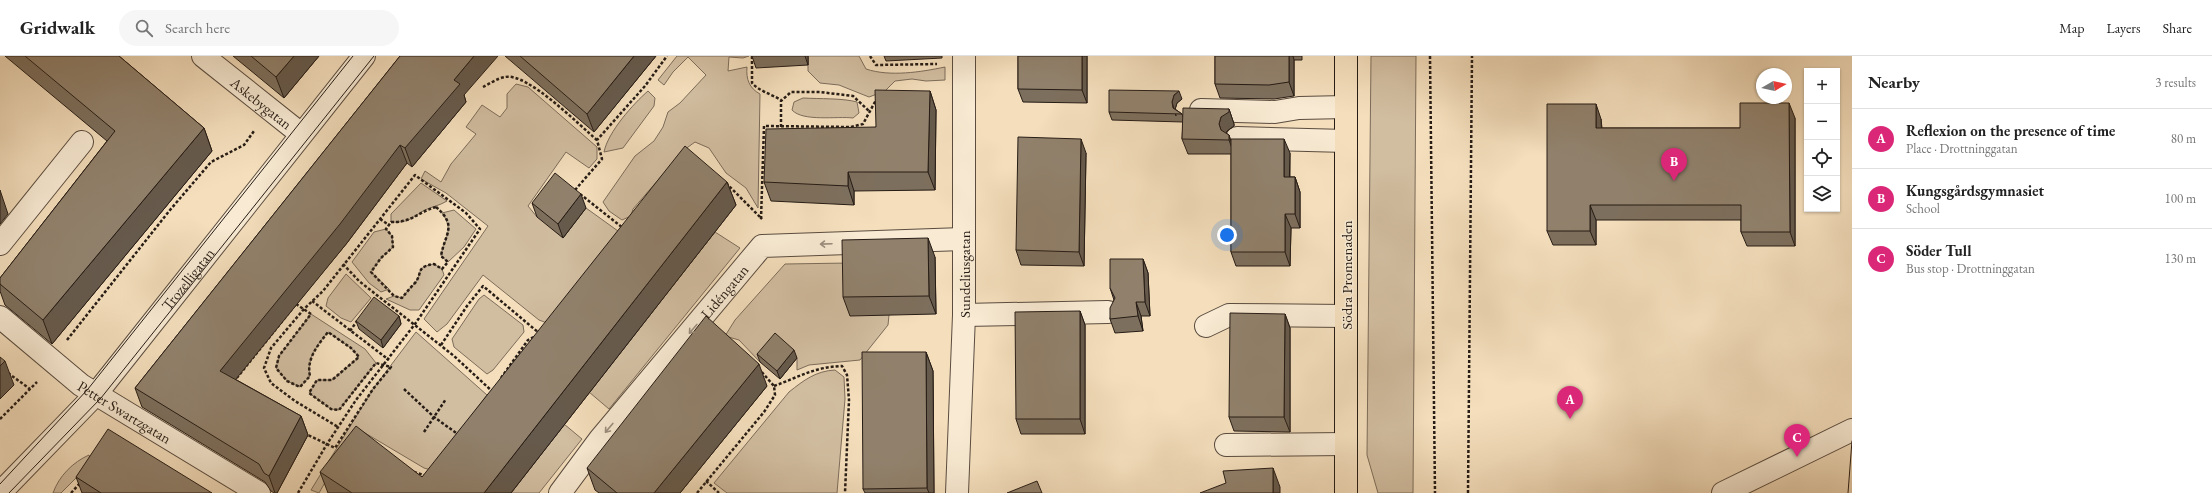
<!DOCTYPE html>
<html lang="en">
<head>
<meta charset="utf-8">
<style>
  :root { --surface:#fff; --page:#f6f6f6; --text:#222; --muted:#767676; --line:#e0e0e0; --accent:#db2777 }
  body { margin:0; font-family:"EB Garamond",serif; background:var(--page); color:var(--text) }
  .controls { position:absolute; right:12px; top:12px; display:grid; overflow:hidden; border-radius:0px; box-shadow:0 1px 3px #0004 }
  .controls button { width:36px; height:36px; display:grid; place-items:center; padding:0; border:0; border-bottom:1px solid var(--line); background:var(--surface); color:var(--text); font:20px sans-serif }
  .compass { position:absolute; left:1756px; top:12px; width:36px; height:36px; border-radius:50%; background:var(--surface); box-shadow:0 1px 3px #0004; rotate:81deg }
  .you { position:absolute; left:1227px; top:179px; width:14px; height:14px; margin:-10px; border:3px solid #fff; border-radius:50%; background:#1a73e8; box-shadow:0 0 0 6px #1a73e833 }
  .badge { display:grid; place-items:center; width:26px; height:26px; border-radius:50%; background:var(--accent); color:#fff; font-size:13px; font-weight:700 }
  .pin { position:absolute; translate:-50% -33px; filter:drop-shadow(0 1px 2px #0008) }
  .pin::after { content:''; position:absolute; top:21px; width:14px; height:12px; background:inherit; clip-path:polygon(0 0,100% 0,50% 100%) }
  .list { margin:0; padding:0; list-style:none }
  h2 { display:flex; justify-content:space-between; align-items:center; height:52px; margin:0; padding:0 16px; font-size:17px }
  h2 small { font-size:13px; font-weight:400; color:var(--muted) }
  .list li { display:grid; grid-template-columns:26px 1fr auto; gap:12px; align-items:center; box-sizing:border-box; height:60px; padding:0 16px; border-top:1px solid var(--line) }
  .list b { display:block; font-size:15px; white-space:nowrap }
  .list p { margin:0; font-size:13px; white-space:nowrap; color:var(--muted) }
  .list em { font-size:13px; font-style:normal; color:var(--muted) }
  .icon { flex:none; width:22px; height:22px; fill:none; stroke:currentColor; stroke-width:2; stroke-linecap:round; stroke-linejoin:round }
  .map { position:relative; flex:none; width:1852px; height:437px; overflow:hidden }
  header { display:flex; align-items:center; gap:24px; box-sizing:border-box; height:56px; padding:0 20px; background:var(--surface); border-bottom:1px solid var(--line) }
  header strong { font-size:19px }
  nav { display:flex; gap:22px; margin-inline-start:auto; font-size:14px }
  .search { width:280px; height:36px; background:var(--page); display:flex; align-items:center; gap:10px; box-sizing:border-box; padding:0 14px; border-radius:22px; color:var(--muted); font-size:15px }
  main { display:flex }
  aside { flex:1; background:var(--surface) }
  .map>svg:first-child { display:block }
</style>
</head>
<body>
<header>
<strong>Gridwalk</strong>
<div class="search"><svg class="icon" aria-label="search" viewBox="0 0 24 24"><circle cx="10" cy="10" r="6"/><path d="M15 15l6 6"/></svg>Search here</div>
<nav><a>Map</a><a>Layers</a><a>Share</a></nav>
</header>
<main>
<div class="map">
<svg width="1852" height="437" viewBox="0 0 1852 437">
  <rect width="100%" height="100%" fill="#f4debc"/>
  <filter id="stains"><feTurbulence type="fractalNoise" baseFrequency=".005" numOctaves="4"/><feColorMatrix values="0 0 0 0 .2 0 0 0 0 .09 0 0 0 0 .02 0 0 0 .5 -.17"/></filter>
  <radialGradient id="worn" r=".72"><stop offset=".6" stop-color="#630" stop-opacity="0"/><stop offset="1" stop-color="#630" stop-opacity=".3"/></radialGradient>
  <g fill="#d1bda0" stroke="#7c6c5a">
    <path d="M 677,0 L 749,0 L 743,2 L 729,1 L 728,15 L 747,11 C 746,23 749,32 760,38 L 758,152 L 746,132 L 726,117 L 709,92 L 695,86 L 684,94 L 633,153 L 631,160 L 622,164 L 609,155 L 603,146 L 635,100 L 654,85 L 663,71 L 668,56 L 680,47 L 706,19 L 688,1 L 673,16 L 664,29 L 658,24 Z"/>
    <path d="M 808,0 L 859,0 L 866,13 C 890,21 921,16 945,11 L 945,24 L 926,25 L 912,23 L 895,25 L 885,35 L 869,41 L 839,29 L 820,27 L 808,15 Z"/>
    <path d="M 1371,0 L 1416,0 L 1413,437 L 1378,437 L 1367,399 Z"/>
    <path d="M 516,28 L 528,31 L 597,91 L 597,103 L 589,112 L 566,96 L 528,150 L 537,161 L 586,152 L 618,175 L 547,267 L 539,264 L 483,219 L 447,268 L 437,276 L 424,263 L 488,170 L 446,137 L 421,123 L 425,115 L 441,126 L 451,108 L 476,78 L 466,71 L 482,49 L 500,61 L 507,52 L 507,38 Z"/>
    <path d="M 648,35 L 655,42 L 654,50 L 623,92 L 604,96 C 608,76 633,48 648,35 Z"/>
    <path d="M 803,42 C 819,43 843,42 857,46 L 859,57 L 853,62 C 837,60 803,66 792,54 L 794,46 Z"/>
    <path d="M 421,127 L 447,145 C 439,150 430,151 423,155 C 410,163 408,167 391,166 L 391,158 Z"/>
    <path d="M 454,154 L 476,173 L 464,191 L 448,206 L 441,200 C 444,181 455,175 442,157 Z"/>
    <path d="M 386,173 L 392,180 L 393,191 L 381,202 L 371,216 L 389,233 L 381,236 L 369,227 L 352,206 L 374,176 Z"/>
    <path d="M 715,176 L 740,192 L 609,353 L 589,336 Z"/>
    <path d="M 849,207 L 889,259 L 888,269 L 860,304 L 809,309 L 797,314 L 797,302 L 777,285 L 760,306 L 739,284 L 725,280 L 735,264 L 785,208 Z"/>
    <path d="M 434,208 L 442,213 L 444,219 L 419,254 L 410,254 L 386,243 L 394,240 L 402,242 C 406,237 410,232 415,227 C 423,217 415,211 434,208 Z"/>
    <path d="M 346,218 L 371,242 L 351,266 L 341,262 L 326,250 L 328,242 Z"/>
    <path d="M 484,239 L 523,269 L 524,276 L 493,314 L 487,318 L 454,291 L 452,283 L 479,243 Z"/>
    <path d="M 311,258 L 365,293 L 376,307 L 339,354 L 331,353 L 309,337 L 317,324 L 332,324 L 359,301 L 351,292 L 328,276 C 318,288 306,303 310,320 L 300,331 L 287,325 L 276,312 L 279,300 Z"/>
    <path d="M 416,276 L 487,339 L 431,414 L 424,412 L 360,374 L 343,395 L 319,437 L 311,434 L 373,333 Z"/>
    <path d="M 835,314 L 844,321 L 845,343 L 837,437 L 727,437 L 714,427 L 789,336 C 804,324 816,315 835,314 Z"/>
    <path d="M 564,368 L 582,383 L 539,437 L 508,437 Z"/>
    <path d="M 89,399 L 91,407 L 61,437 L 53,437 C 59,420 73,406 89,399 Z"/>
  </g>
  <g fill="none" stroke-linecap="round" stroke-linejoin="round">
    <g stroke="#5a4c3f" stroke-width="24">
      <g id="minor">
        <path id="s1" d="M 203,0 L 301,78"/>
        <path d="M 1201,54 L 1275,56 L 1299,52 L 1346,51"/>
        <path d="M 1237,82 L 1346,85"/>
        <path d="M 0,188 L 82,86"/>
        <path d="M 964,259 L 1108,256"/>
        <path id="s2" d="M 0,261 L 81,329 L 259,437"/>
        <path d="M 1206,270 L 1229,259 L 1346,260"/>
        <path d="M 1226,389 L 1346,388"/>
        <path id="s3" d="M 0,437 L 96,338 L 364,0"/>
        <path id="s4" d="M 560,437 L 600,383 L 762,190 L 963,183"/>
        <path id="s5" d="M 957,437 L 964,259 L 964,0"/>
        <path d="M 1723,437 L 1852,374"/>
      </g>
    </g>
    <g stroke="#261c15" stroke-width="24">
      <path id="major" d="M 1346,0 L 1346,437"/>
    </g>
    <g stroke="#261c15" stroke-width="2.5" stroke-dasharray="3 2" stroke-linecap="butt">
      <path d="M 752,0 L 752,27 C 759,35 771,38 781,44"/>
      <path d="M 870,0 L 876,9 L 937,8"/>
      <path d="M 1430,0 L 1435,437"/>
      <path d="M 483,31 C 489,28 498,22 505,21 C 527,16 579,69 597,84"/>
      <path d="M 781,71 L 781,45 L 791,36 L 820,36 L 853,40 L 869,55"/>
      <path d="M 726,127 L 762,163"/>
      <path d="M 575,134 L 602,103 L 597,84 L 645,30 L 667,0"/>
      <path d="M 580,138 L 623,172"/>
      <path d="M 436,151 C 458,170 445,177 441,200 L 448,206 L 442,213 L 434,208 C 415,211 423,217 415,227 C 410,232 406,237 402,242 L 394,240 L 371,216 L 381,202 L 393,191 L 392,180 L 386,173 L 391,166 C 411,167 418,156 436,151 Z"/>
      <path d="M 380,163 L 389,169"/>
      <path d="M 761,163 L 764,70 L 851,71 L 863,68 L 876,44"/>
      <path d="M 343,208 L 359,225 L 454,300 L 493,336"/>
      <path d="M 312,245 L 389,304"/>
      <path d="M 296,248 L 311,258 L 279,300 L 276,312 L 287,325 L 300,331 L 310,320 C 306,303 318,289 328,276 L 351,292 L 359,301 L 332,324 L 317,324 L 309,337 L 331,353 L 339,354 L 376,307 L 391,311 L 373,333 L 335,392 L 308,379 L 228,333 Z"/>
      <path d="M 350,275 L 357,265"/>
      <path d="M 67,284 L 170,154 L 211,106 L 244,89 L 254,75"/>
      <path d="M 441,289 L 467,250 L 483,230 L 539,277"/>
      <path d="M 8,317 L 30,333"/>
      <path d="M 501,322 L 528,284 L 534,281"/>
      <path d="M 774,330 C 799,321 814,311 842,310 L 847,319 L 849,344 L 845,437"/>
      <path d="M 404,333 L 434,361 L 459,379"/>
      <path d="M 0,363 L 37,326"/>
      <path d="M 424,376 L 446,343"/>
      <path d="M 414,416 L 427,420"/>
      <path d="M 706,425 L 719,437"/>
      <path d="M 71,437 L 81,426"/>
      <path d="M 298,437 L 327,388 L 356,344 L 415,268 L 480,173 L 466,157 L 415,119 L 323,235 L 304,253 L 271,292 L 264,312 L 271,327 L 295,345 L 338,371"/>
      <path d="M 697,437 L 764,356 L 775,339 L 774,330 L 760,314"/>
      <path d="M 1468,437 L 1472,0"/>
    </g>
    <use href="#minor" stroke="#f8ead3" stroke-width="22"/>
    <use href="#major" stroke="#f4debc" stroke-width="22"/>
    <g stroke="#261c15" stroke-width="1">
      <path d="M 0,428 L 88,333 L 353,0"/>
      <path d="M 9,437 L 101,342 L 374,0"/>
      <path d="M 1848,437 L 1852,385"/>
    </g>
  </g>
  <g fill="#7d6f5d" stroke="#261c15">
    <path d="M 5,0 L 119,0 L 204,72 L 212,95 L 52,288 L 5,249 L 0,235 L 0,222 L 107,85 Z"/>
    <path d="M 233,0 L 319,0 L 284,42 Z"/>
    <path d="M 400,0 L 464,39 L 466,46 L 412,111 L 407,107 L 347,187 L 235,323 L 301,360 L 308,379 L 277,437 L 274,437 L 271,435 L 265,426 L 142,351 L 135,332 Z"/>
    <path d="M 505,0 L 656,0 L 594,76 Z"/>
    <path d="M 752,0 L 808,0 L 808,9 L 756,12 Z"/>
    <path d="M 884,0 L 942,0 L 942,2 L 886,5 Z"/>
    <path d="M 1018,0 L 1087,0 L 1087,47 L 1023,46 L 1018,33 Z"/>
    <path d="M 1215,0 L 1302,0 L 1302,4 L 1294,4 L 1294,40 L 1274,43 L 1220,42 L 1215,28 Z"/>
    <path d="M 930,35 L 936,54 L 935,134 L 854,135 L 854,149 L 771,145 L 764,126 L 876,71 Z"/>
    <path d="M 1182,43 L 1177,47 L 1175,53 L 1182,58 L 1183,61 L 1229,53 L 1234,68 L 1234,70 L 1227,75 L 1226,77 L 1229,79 L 1231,86 L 1290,97 L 1290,121 L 1295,121 L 1300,136 L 1300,172 L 1291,172 L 1290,210 L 1236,210 L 1231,196 L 1231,98 L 1188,98 L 1182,83 L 1183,66 L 1112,64 L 1109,56 Z"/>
    <path d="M 1795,62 L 1795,190 L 1747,190 L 1741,176 L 1741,164 L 1596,164 L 1596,189 L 1553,189 L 1547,175 L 1601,63 L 1602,72 L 1740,72 Z"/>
    <path d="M 1086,97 L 1084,210 L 1021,209 L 1016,194 Z"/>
    <path d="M 727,126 L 736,149 L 511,437 L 328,437 L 320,416 L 422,421 Z"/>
    <path d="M 532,147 L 586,152 L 563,182 L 537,161 Z"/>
    <path d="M 935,201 L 936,258 L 850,260 L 843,241 Z"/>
    <path d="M 1143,203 L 1148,217 L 1150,260 L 1141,260 L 1143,275 L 1115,277 L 1110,263 L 1114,244 L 1110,232 Z"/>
    <path d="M 1080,255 L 1085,269 L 1085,378 L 1021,378 L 1016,363 Z"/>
    <path d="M 1285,258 L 1290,272 L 1290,376 L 1234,375 L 1229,361 Z"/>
    <path d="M 399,260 L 401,268 L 383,292 L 359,273 L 356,265 Z"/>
    <path d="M 926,296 L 933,315 L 934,437 L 865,437 L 863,433 Z"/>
    <path d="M 757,298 L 797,302 L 780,323 L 760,306 Z"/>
    <path d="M 767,330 L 680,437 L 599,437 L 595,434 L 587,412 Z"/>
    <path d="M 76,421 L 212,437 L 82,437 Z"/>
  </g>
  <g fill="#665a4c" stroke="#261c15">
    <path d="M 294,0 L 319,0 L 284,42 L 276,21 Z"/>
    <path d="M 474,0 L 498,0 L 464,39 L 466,46 L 412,111 L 405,92 L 454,24 Z"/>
    <path d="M 634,0 L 656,0 L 594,76 L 587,58 Z"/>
    <path d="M 805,0 L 808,0 L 808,9 Z"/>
    <path d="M 1082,0 L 1087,0 L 1087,47 L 1082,34 Z"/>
    <path d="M 1289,0 L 1293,0 L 1294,4 L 1294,40 L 1289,26 Z"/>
    <path d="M 930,35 L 936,54 L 935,134 L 928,116 Z"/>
    <path d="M 1179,35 L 1182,43 L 1177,47 L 1175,54 L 1176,60 L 1172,46 L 1174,39 Z"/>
    <path d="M 1789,47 L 1795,62 L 1795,190 L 1790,176 Z"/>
    <path d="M 1596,48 L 1601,63 L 1602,86 L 1596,72 Z"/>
    <path d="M 1229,53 L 1234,68 L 1234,70 L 1227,75 L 1225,82 L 1221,74 L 1219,68 L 1221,61 Z"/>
    <path d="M 204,72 L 212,95 L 52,288 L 43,264 Z"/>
    <path d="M 1229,79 L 1234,94 L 1234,98 L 1229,84 Z"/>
    <path d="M 1081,83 L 1086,97 L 1084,210 L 1079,196 Z"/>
    <path d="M 1284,83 L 1290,97 L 1289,136 L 1284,121 Z"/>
    <path d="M 400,89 L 407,107 L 347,187 L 227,334 L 220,315 Z"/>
    <path d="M 848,116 L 854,135 L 854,149 L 848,130 Z"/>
    <path d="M 1295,121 L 1300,136 L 1300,172 L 1295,158 Z"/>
    <path d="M 727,126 L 736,149 L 511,437 L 484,437 Z"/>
    <path d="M 0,134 L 8,158 L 0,168 Z"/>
    <path d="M 581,138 L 586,152 L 563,182 L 558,168 Z"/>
    <path d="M 1590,149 L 1596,164 L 1596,189 L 1590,175 Z"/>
    <path d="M 1285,158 L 1291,172 L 1290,210 L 1285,196 Z"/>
    <path d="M 928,182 L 935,201 L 936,258 L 929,240 Z"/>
    <path d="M 1143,203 L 1148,217 L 1150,260 L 1145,246 Z"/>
    <path d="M 1136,246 L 1141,260 L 1143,275 L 1138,260 Z"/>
    <path d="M 1080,255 L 1085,269 L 1085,378 L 1080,363 Z"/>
    <path d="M 1285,258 L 1290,272 L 1290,376 L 1284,361 Z"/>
    <path d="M 399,260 L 401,268 L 383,292 L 381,284 Z"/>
    <path d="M 794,294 L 797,302 L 780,323 L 777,315 Z"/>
    <path d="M 926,296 L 933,315 L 934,437 L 929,437 L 927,432 Z"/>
    <path d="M 5,305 L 14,329 L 0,343 L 0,310 Z"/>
    <path d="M 759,308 L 767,330 L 680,437 L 654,437 Z"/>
    <path d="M 301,360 L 308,379 L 277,437 L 275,437 L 269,420 Z"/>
    <path d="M 1273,412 L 1280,431 L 1280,437 L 1273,437 Z"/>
  </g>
  <g fill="#91816c" stroke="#261c15">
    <path d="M 25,0 L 119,0 L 204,72 L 43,264 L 0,228 L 0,222 L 115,75 Z"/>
    <path d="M 251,0 L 294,0 L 276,21 Z"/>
    <path d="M 400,0 L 474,0 L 454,24 L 460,28 L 405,92 L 400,89 L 340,168 L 220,315 L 301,360 L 269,420 L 264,417 L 259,408 L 135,332 Z"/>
    <path d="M 520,0 L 634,0 L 587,58 Z"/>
    <path d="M 1018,0 L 1082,0 L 1082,34 L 1018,33 Z"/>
    <path d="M 1215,0 L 1289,0 L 1289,26 L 1269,29 L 1215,28 Z"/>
    <path d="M 875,34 L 930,35 L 928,116 L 848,116 L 848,130 L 764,126 L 766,73 L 876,71 Z"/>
    <path d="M 1109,34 L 1179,35 L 1174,39 L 1172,46 L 1173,52 L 1182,58 L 1109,56 Z"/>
    <path d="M 1740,47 L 1789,47 L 1790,176 L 1741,176 L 1741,149 L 1590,149 L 1590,175 L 1547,175 L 1547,48 L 1596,48 L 1596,72 L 1740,72 Z"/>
    <path d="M 1183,52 L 1229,53 L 1229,56 L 1221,61 L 1219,68 L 1221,74 L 1229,79 L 1229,84 L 1182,83 Z"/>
    <path d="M 1018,81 L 1081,83 L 1079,196 L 1016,194 Z"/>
    <path d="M 1231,83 L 1284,83 L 1284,121 L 1295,121 L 1295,158 L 1285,158 L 1285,196 L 1231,196 Z"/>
    <path d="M 685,90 L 727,126 L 484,437 L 352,437 L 320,416 L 356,370 L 422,421 Z"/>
    <path d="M 555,117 L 581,138 L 558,168 L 532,147 Z"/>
    <path d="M 928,182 L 929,240 L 843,241 L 842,184 Z"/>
    <path d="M 1110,203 L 1143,203 L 1145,246 L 1136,246 L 1138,260 L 1110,263 L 1110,252 L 1115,242 L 1110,232 Z"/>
    <path d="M 374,241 L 399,260 L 381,284 L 356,265 Z"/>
    <path d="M 1080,255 L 1080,363 L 1016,363 L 1015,256 Z"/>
    <path d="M 1230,257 L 1285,258 L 1284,361 L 1229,361 Z"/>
    <path d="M 706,260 L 759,308 L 654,437 L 617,437 L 587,412 Z"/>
    <path d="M 775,277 L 794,294 L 777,315 L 757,298 Z"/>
    <path d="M 862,296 L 926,296 L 927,432 L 863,433 Z"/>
    <path d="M 0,301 L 5,305 L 0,310 Z"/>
    <path d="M 108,373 L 212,437 L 101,437 L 76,421 Z"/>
    <path d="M 1273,412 L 1273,437 L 1200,437 L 1226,427 L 1223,415 Z"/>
    <path d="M 1037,425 L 1042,437 L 1007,437 Z"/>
  </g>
  <defs><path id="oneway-shaft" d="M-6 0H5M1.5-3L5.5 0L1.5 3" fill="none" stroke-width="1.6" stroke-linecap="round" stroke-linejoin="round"/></defs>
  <g stroke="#9a8d7e">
    <use href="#oneway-shaft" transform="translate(826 188) rotate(178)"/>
    <use href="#oneway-shaft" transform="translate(693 273) rotate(130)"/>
    <use href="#oneway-shaft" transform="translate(609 372) rotate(130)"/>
  </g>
  <g text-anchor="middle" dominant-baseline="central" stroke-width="3" stroke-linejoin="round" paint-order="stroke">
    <g font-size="15" fill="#261c15" stroke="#f8ead3">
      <text stroke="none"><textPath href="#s1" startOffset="75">Askebygatan</textPath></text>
      <text stroke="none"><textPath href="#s5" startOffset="219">Sundeliusgatan</textPath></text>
      <text transform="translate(1346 219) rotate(-90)">Södra Promenaden</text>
      <text stroke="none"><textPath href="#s3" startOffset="285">Trozelligatan</textPath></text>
      <text stroke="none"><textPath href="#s4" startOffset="260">Lidéngatan</textPath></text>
      <text stroke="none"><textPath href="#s2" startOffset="157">Petter Swartzgatan</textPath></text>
    </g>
  </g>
  <rect width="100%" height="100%" filter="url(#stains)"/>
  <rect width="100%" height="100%" fill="url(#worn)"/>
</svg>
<div class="controls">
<button>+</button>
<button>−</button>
<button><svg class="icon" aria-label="locate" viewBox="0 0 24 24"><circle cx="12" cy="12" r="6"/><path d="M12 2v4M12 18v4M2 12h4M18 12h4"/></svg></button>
<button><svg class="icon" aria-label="layers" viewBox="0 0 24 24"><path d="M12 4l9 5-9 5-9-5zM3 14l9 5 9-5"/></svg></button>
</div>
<svg class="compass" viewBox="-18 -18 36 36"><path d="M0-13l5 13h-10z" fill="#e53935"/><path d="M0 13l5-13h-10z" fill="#767676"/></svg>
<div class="you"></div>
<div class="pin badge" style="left:1570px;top:363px">A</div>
<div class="pin badge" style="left:1674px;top:125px">B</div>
<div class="pin badge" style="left:1797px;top:401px">C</div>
</div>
<aside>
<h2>Nearby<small>3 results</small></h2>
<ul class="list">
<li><span class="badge">A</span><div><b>Reflexion on the presence of time</b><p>Place · Drottninggatan</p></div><em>80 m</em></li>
<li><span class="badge">B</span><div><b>Kungsgårdsgymnasiet</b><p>School</p></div><em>100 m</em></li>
<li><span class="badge">C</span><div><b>Söder Tull</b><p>Bus stop · Drottninggatan</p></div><em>130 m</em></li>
</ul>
</aside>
</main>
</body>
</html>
